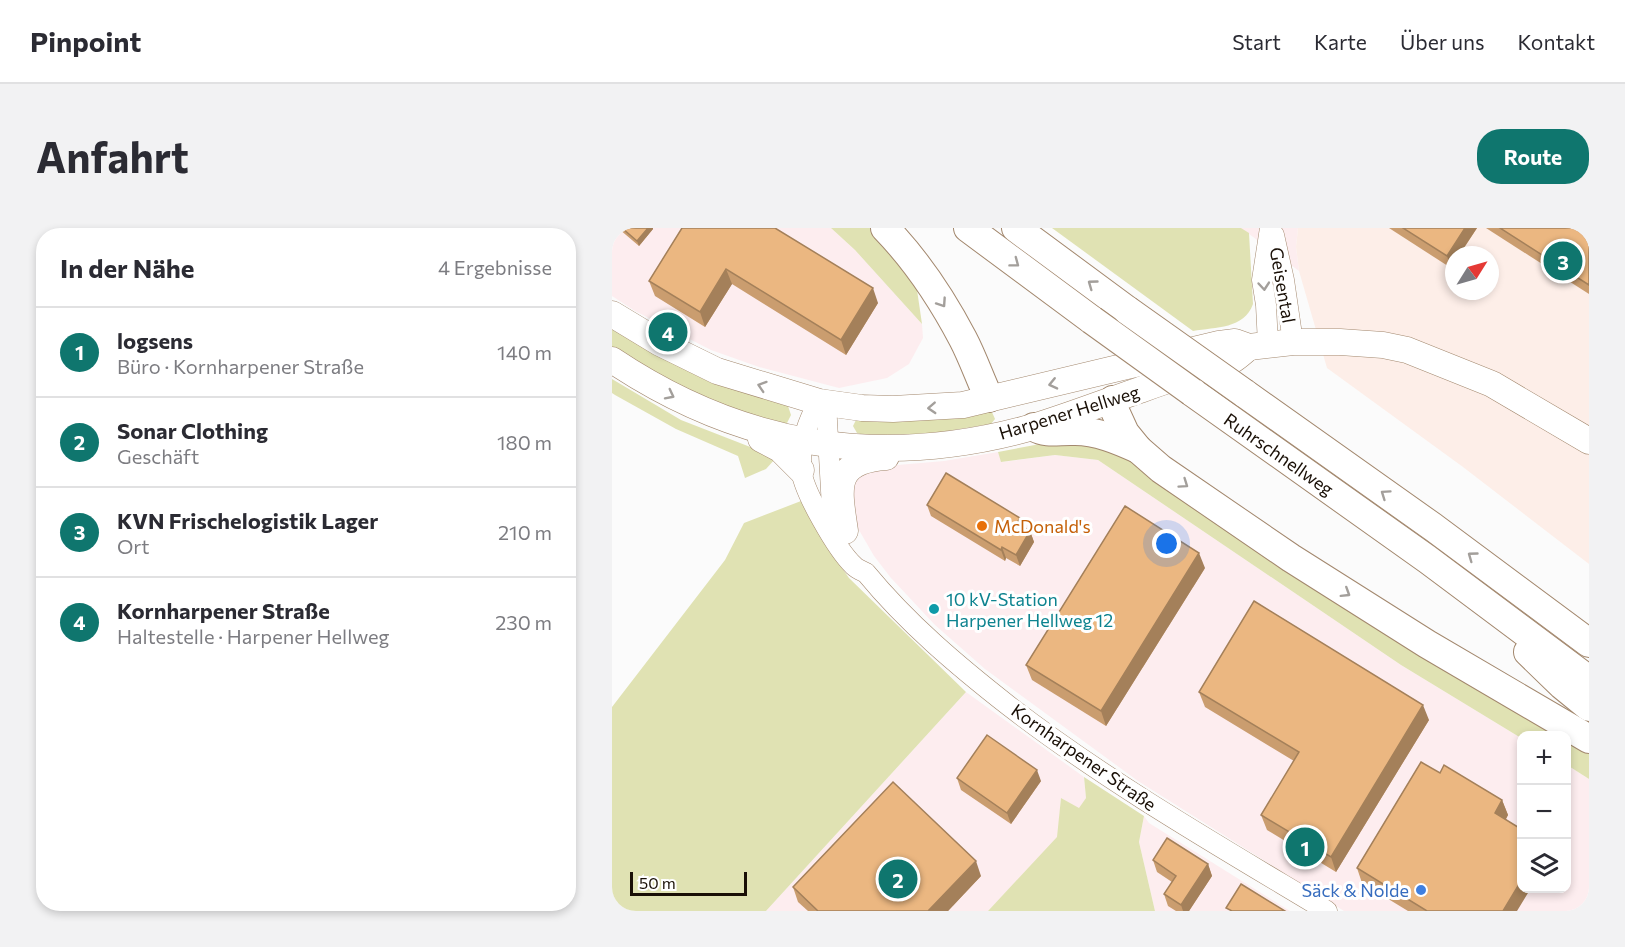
<!DOCTYPE html>
<html lang="de">
<head>
<meta charset="utf-8">
<style>
  :root { --surface:#fff; --page:#f2f2f3; --text:#2b2b33; --muted:#7c7c81; --line:#e1e1e2; --accent:#0f766e }
  body { margin:0; font-family:Commissioner,sans-serif; background:var(--page); color:var(--text) }
  .controls { position:absolute; right:18px; bottom:18px; display:grid; overflow:hidden; border-radius:12px; box-shadow:0 3px 9px #0003 }
  .controls button { width:54px; height:54px; display:grid; place-items:center; padding:0; border:0; border-bottom:2px solid var(--line); background:var(--surface); color:var(--text); font:30px sans-serif }
  .compass { position:absolute; left:833px; top:18px; width:54px; height:54px; border-radius:50%; background:var(--surface); box-shadow:0 3px 9px #0003; rotate:53deg }
  .scale { position:absolute; left:18px; bottom:15px; width:117px; box-sizing:border-box; padding-left:6px; border:3px solid #190f06; border-top:0; font-size:16px; line-height:21px; white-space:nowrap; color:#190f06; -webkit-text-stroke:4px #fff; paint-order:stroke }
  .you { position:absolute; left:555px; top:316px; width:21px; height:21px; margin:-15px; border:4px solid #fff; border-radius:50%; background:#1a73e8; box-shadow:0 0 0 9px #1a73e833 }
  .badge { display:grid; place-items:center; width:39px; height:39px; border-radius:50%; background:var(--accent); color:#fff; font-size:20px; font-weight:700 }
  .pin { position:absolute; translate:-50% -50%; border:3px solid #fff; box-shadow:0 2px 6px #0006 }
  .list { margin:0; padding:0; list-style:none }
  h2 { display:flex; justify-content:space-between; align-items:center; height:78px; margin:0; padding:0 24px; font-size:26px }
  h2 small { font-size:20px; font-weight:400; color:var(--muted) }
  .list li { display:grid; grid-template-columns:39px 1fr auto; gap:18px; align-items:center; box-sizing:border-box; height:90px; padding:0 24px; border-top:2px solid var(--line) }
  .list b { display:block; font-size:22px; white-space:nowrap }
  .list p { margin:0; font-size:20px; white-space:nowrap; color:var(--muted) }
  .list em { font-size:20px; font-style:normal; color:var(--muted) }
  .icon { flex:none; width:33px; height:33px; fill:none; stroke:currentColor; stroke-width:2; stroke-linecap:round; stroke-linejoin:round }
  .map { position:relative; flex:none; width:977px; height:683px; overflow:hidden; border-radius:24px }
  header { display:flex; align-items:center; gap:36px; box-sizing:border-box; height:84px; padding:0 30px; background:var(--surface); border-bottom:2px solid var(--line) }
  header strong { font-size:28px }
  nav { display:flex; gap:33px; margin-inline-start:auto; font-size:21px }
  .intro { display:flex; align-items:center; justify-content:space-between; box-sizing:border-box; height:144px; padding:0 36px }
  h1 { margin:0; font-size:42px }
  .button { padding:15px 27px; border-radius:24px; background:var(--accent); color:#fff; font-size:21px; font-weight:700 }
  main { display:flex; gap:36px; padding:0 36px }
  aside { flex:1; background:var(--surface); border-radius:24px; box-shadow:0 3px 9px #0003 }
  .map>svg:first-child { display:block }
</style>
</head>
<body>
<header>
<strong>Pinpoint</strong>
<nav><a>Start</a><a>Karte</a><a>Über uns</a><a>Kontakt</a></nav>
</header>
<div class="intro"><h1>Anfahrt</h1><a class="button">Route</a></div>
<main>
<aside>
<h2>In der Nähe<small>4 Ergebnisse</small></h2>
<ul class="list">
<li><span class="badge">1</span><div><b>logsens</b><p>Büro · Kornharpener Straße</p></div><em>140 m</em></li>
<li><span class="badge">2</span><div><b>Sonar Clothing</b><p>Geschäft</p></div><em>180 m</em></li>
<li><span class="badge">3</span><div><b>KVN Frischelogistik Lager</b><p>Ort</p></div><em>210 m</em></li>
<li><span class="badge">4</span><div><b>Kornharpener Straße</b><p>Haltestelle · Harpener Hellweg</p></div><em>230 m</em></li>
</ul>
</aside>
<div class="map">
<svg width="977" height="683" viewBox="0 0 977 683">
  <rect width="100%" height="100%" fill="#fbfbfb"/>
  <g fill="#fdedef">
    <path d="M 0,0 L 219,0 L 243,22 L 310,96 L 311,110 L 297,136 L 275,150 L 227,160 L 147,139 L 99,122 L 23,83 L 0,68 Z"/>
    <path d="M 629,0 L 686,0 L 684,19 L 687,43 Z"/>
    <path d="M 386,224 L 390,234 L 443,227 L 486,232 L 789,437 L 909,510 L 909,660 L 954,660 L 955,537 L 977,551 L 977,683 L 732,683 L 526,553 L 373,441 L 323,397 L 279,350 L 262,328 L 240,290 L 238,263 L 248,247 L 274,238 L 332,233 Z"/>
    <path d="M 354,464 L 472,549 L 474,570 L 467,581 L 449,570 L 446,609 L 376,683 L 154,683 Z"/>
    <path d="M 532,588 L 537,595 L 678,683 L 543,683 L 527,614 Z"/>
  </g>
  <path fill="#fdeee8" fill-rule="evenodd" d="M 686,0 L 977,0 L 977,336 L 851,239 L 715,140 L 687,43 L 684,19 ZM 842,27 L 878,27 L 878,63 L 842,63 Z"/>
  <g fill="#e0e2b3">
    <path d="M 219,0 L 259,0 L 304,55 L 310,96 L 243,22 Z"/>
    <path d="M 440,0 L 629,0 L 637,5 L 641,76 C 632,101 604,99 581,103 Z"/>
    <path d="M 0,96 L 176,178 L 179,187 L 175,195 L 170,196 L 139,188 L 65,159 L 0,120 Z"/>
    <path d="M 0,151 L 69,192 L 146,222 L 163,231 L 154,241 L 133,250 L 126,228 L 64,201 L 3,167 L 0,165 Z"/>
    <path d="M 379,182 L 383,191 L 379,196 L 316,206 L 252,207 L 245,205 L 241,198 L 245,190 Z"/>
    <path d="M 428,216 L 495,217 L 947,507 L 909,508 L 909,510 L 789,437 L 486,232 L 443,227 L 389,234 L 386,224 Z"/>
    <path d="M 189,273 L 211,313 L 237,350 L 354,464 L 154,683 L 0,683 L 0,479 L 113,332 L 132,295 Z"/>
    <path d="M 954,512 L 977,526 L 977,551 L 955,537 Z"/>
    <path d="M 472,549 L 532,588 L 527,614 L 543,683 L 376,683 L 445,609 L 449,570 L 467,580 L 474,570 Z"/>
  </g>
  <g fill="none" stroke-linecap="round" stroke-linejoin="round">
    <g stroke="#a3886e" stroke-width="21">
      <g id="minor">
        <path d="M 662,7 L 672,52 L 681,114"/>
        <path d="M 656,116 L 654,77 L 650,52 L 658,0"/>
        <path d="M 207,174 C 195,194 188,217 189,241 C 191,263 225,322 242,338 C 245,341 250,343 254,345 C 296,396 346,438 397,478 C 497,555 607,618 715,683"/>
        <path d="M 214,175 L 220,280"/>
      </g>
    </g>
    <g stroke="#a3886e" stroke-width="27">
      <g id="major">
        <path d="M 0,86 L 48,115 L 105,143 L 207,174 L 250,180 L 281,181 L 351,177 L 607,116 L 623,114 L 637,119 L 681,114 L 728,114 L 771,117 L 795,122 L 880,156 L 977,213"/>
        <path d="M 0,132 C 130,219 269,242 421,199 C 457,188 493,174 528,162 C 547,155 565,149 584,143 C 595,140 609,139 619,133 C 625,130 632,123 637,119"/>
        <path d="M 149,211 L 168,221 L 189,242"/>
        <path d="M 233,303 C 227,261 219,233 274,229"/>
      </g>
    </g>
    <g stroke="#a3886e" stroke-width="30">
      <g id="highway">
        <path d="M 273,0 C 304,32 330,71 351,111 C 361,130 368,151 377,170"/>
        <path d="M 356,0 L 480,92"/>
        <path d="M 404,0 L 515,82"/>
        <path d="M 580,164 L 815,331 L 977,452"/>
        <path d="M 632,165 L 821,299 L 977,415"/>
        <path d="M 501,172 L 502,181 L 513,205 L 526,221 L 549,241 L 679,330 L 815,416 L 977,511"/>
        <path d="M 422,199 C 436,207 447,202 463,203 C 485,203 506,212 526,221"/>
        <path d="M 916,424 L 950,457 L 977,479"/>
      </g>
    </g>
    <use href="#minor" stroke="#fff" stroke-width="20"/>
    <use href="#major" stroke="#fff" stroke-width="26"/>
    <use href="#highway" stroke="#fff" stroke-width="28"/>
    <g stroke="#a3886e" stroke-width="30" stroke-linecap="butt">
      <g id="highway-bridge">
        <path d="M 515,82 L 632,165"/>
        <path d="M 480,92 L 580,164"/>
      </g>
    </g>
    <use href="#highway-bridge" stroke="#fff" stroke-width="28"/>
  </g>
  <g fill="#ca9d6f">
    <path d="M 0,0 L 41,0 L 41,1 L 27,18 L 7,1 L 0,9 Z"/>
    <path d="M 70,0 L 266,75 L 234,127 L 120,56 L 93,99 L 43,68 L 37,53 Z"/>
    <path d="M 777,0 L 865,0 L 839,40 Z"/>
    <path d="M 874,0 L 977,0 L 977,66 Z"/>
    <path d="M 315,277 L 408,290 L 411,299 L 418,303 L 422,314 L 408,338 L 394,330 L 393,333 L 319,288 Z"/>
    <path d="M 593,340 L 494,498 L 420,452 L 414,437 Z"/>
    <path d="M 587,464 L 817,492 L 724,644 L 655,602 L 649,587 L 682,533 L 593,479 Z"/>
    <path d="M 345,550 L 429,553 L 399,596 L 349,562 Z"/>
    <path d="M 890,572 L 896,587 L 894,591 L 905,683 L 796,683 L 750,655 L 745,640 Z"/>
    <path d="M 541,632 L 596,636 L 600,648 L 577,683 L 564,683 L 556,678 L 552,666 L 560,654 L 545,644 Z"/>
    <path d="M 369,648 L 336,683 L 196,683 L 186,674 L 181,659 Z"/>
  </g>
  <g fill="#a4805a">
    <path d="M 1,0 L 7,0 L 7,1 L 0,9 L 0,1 Z"/>
    <path d="M 36,0 L 41,0 L 41,1 L 27,18 L 25,13 Z"/>
    <path d="M 853,0 L 865,0 L 847,27 L 842,27 L 842,35 L 839,40 L 835,28 Z"/>
    <path d="M 114,41 L 120,56 L 93,99 L 88,84 Z"/>
    <path d="M 261,60 L 266,75 L 234,127 L 229,112 Z"/>
    <path d="M 408,290 L 412,301 L 405,295 Z"/>
    <path d="M 418,303 L 422,314 L 408,338 L 404,327 Z"/>
    <path d="M 390,319 L 394,330 L 393,333 L 389,322 Z"/>
    <path d="M 587,325 L 593,340 L 494,498 L 489,483 Z"/>
    <path d="M 811,477 L 817,492 L 724,644 L 719,629 Z"/>
    <path d="M 425,542 L 429,553 L 399,596 L 395,585 Z"/>
    <path d="M 890,572 L 896,587 L 889,600 L 883,585 Z"/>
    <path d="M 364,633 L 369,648 L 336,683 L 316,683 Z"/>
    <path d="M 596,636 L 600,648 L 577,683 L 571,683 L 569,677 Z"/>
    <path d="M 909,653 L 909,660 L 919,660 L 905,683 L 891,683 Z"/>
  </g>
  <g fill="#ebb781" stroke="#a4805a" stroke-width="1.5">
    <path d="M 10,0 L 36,0 L 25,13 Z"/>
    <path d="M 70,0 L 163,0 L 261,60 L 229,112 L 114,41 L 88,84 L 37,53 Z"/>
    <path d="M 791,0 L 853,0 L 835,28 Z"/>
    <path d="M 888,0 L 977,0 L 977,57 Z"/>
    <path d="M 334,245 L 408,290 L 405,295 L 418,303 L 404,327 L 390,319 L 389,322 L 315,277 Z"/>
    <path d="M 513,278 L 587,325 L 489,483 L 414,437 Z"/>
    <path d="M 642,373 L 811,477 L 719,629 L 649,587 L 687,524 L 587,464 Z"/>
    <path d="M 375,507 L 425,542 L 395,585 L 345,550 Z"/>
    <path d="M 809,534 L 828,545 L 832,537 L 890,572 L 883,585 L 909,601 L 909,653 L 891,683 L 815,683 L 745,640 Z"/>
    <path d="M 281,554 L 364,633 L 316,683 L 206,683 L 181,659 Z"/>
    <path d="M 555,610 L 596,636 L 569,677 L 552,666 L 564,648 L 541,632 Z"/>
    <path d="M 629,656 L 673,683 L 620,683 L 614,680 Z"/>
  </g>
  <defs><path id="oneway-chevron" d="M-2-3.5L2.5 0L-2 3.5" fill="none" stroke-width="1.6" stroke-linecap="round" stroke-linejoin="round" transform="scale(1.5)"/></defs>
  <g stroke="#a39f9b">
    <use href="#oneway-chevron" transform="translate(403 35) rotate(37)"/>
    <use href="#oneway-chevron" transform="translate(480 56) rotate(-144)"/>
    <use href="#oneway-chevron" transform="translate(652 58) rotate(85)"/>
    <use href="#oneway-chevron" transform="translate(330 75) rotate(56)"/>
    <use href="#oneway-chevron" transform="translate(441 156) rotate(167)"/>
    <use href="#oneway-chevron" transform="translate(150 158) rotate(-162)"/>
    <use href="#oneway-chevron" transform="translate(58 167) rotate(27)"/>
    <use href="#oneway-chevron" transform="translate(320 180) rotate(177)"/>
    <use href="#oneway-chevron" transform="translate(572 256) rotate(35)"/>
    <use href="#oneway-chevron" transform="translate(773 266) rotate(-145)"/>
    <use href="#oneway-chevron" transform="translate(860 328) rotate(-144)"/>
    <use href="#oneway-chevron" transform="translate(734 365) rotate(32)"/>
  </g>
  <circle fill="#e8710a" stroke="#fff" stroke-width="2" cx="370" cy="298" r="6"/>
  <circle fill="#0f9aa8" stroke="#fff" stroke-width="2" cx="322" cy="381" r="6"/>
  <circle fill="#3f7fe0" stroke="#fff" stroke-width="2" cx="809" cy="662" r="6"/>
  <g text-anchor="middle" dominant-baseline="central" stroke-width="6" stroke-linejoin="round" paint-order="stroke">
    <g font-size="18" fill="#190f06" stroke="#fff">
      <text transform="translate(671 57) rotate(80)">Geisental</text>
      <text transform="translate(457 184) rotate(-17)">Harpener Hellweg</text>
      <text transform="translate(667 226) rotate(35)">Ruhrschnellweg</text>
      <text transform="translate(472 529) rotate(35)">Kornharpener Straße</text>
    </g>
    <g font-size="18" fill="#c56008" stroke="#fff" text-anchor="start">
      <text x="382" y="298">McDonald's</text>
    </g>
    <g font-size="18" fill="#0d838f" stroke="#fff" text-anchor="start">
      <text x="334" y="371">10 kV-Station<tspan x="334" dy="21">Harpener Hellweg 12</tspan></text>
    </g>
    <g font-size="18" fill="#366cbe" stroke="#fff" text-anchor="end">
      <text x="797" y="662">Säck &amp; Nolde</text>
    </g>
  </g>
</svg>
<div class="controls">
<button>+</button>
<button>−</button>
<button><svg class="icon" aria-label="layers" viewBox="0 0 24 24"><path d="M12 4l9 5-9 5-9-5zM3 14l9 5 9-5"/></svg></button>
</div>
<svg class="compass" viewBox="-18 -18 36 36"><path d="M0-13l5 13h-10z" fill="#e53935"/><path d="M0 13l5-13h-10z" fill="#7c7c81"/></svg>
<div class="scale">50 m</div>
<div class="you"></div>
<div class="pin badge" style="left:693px;top:619px">1</div>
<div class="pin badge" style="left:286px;top:651px">2</div>
<div class="pin badge" style="left:951px;top:33px">3</div>
<div class="pin badge" style="left:56px;top:104px">4</div>
</div>
</main>
</body>
</html>
